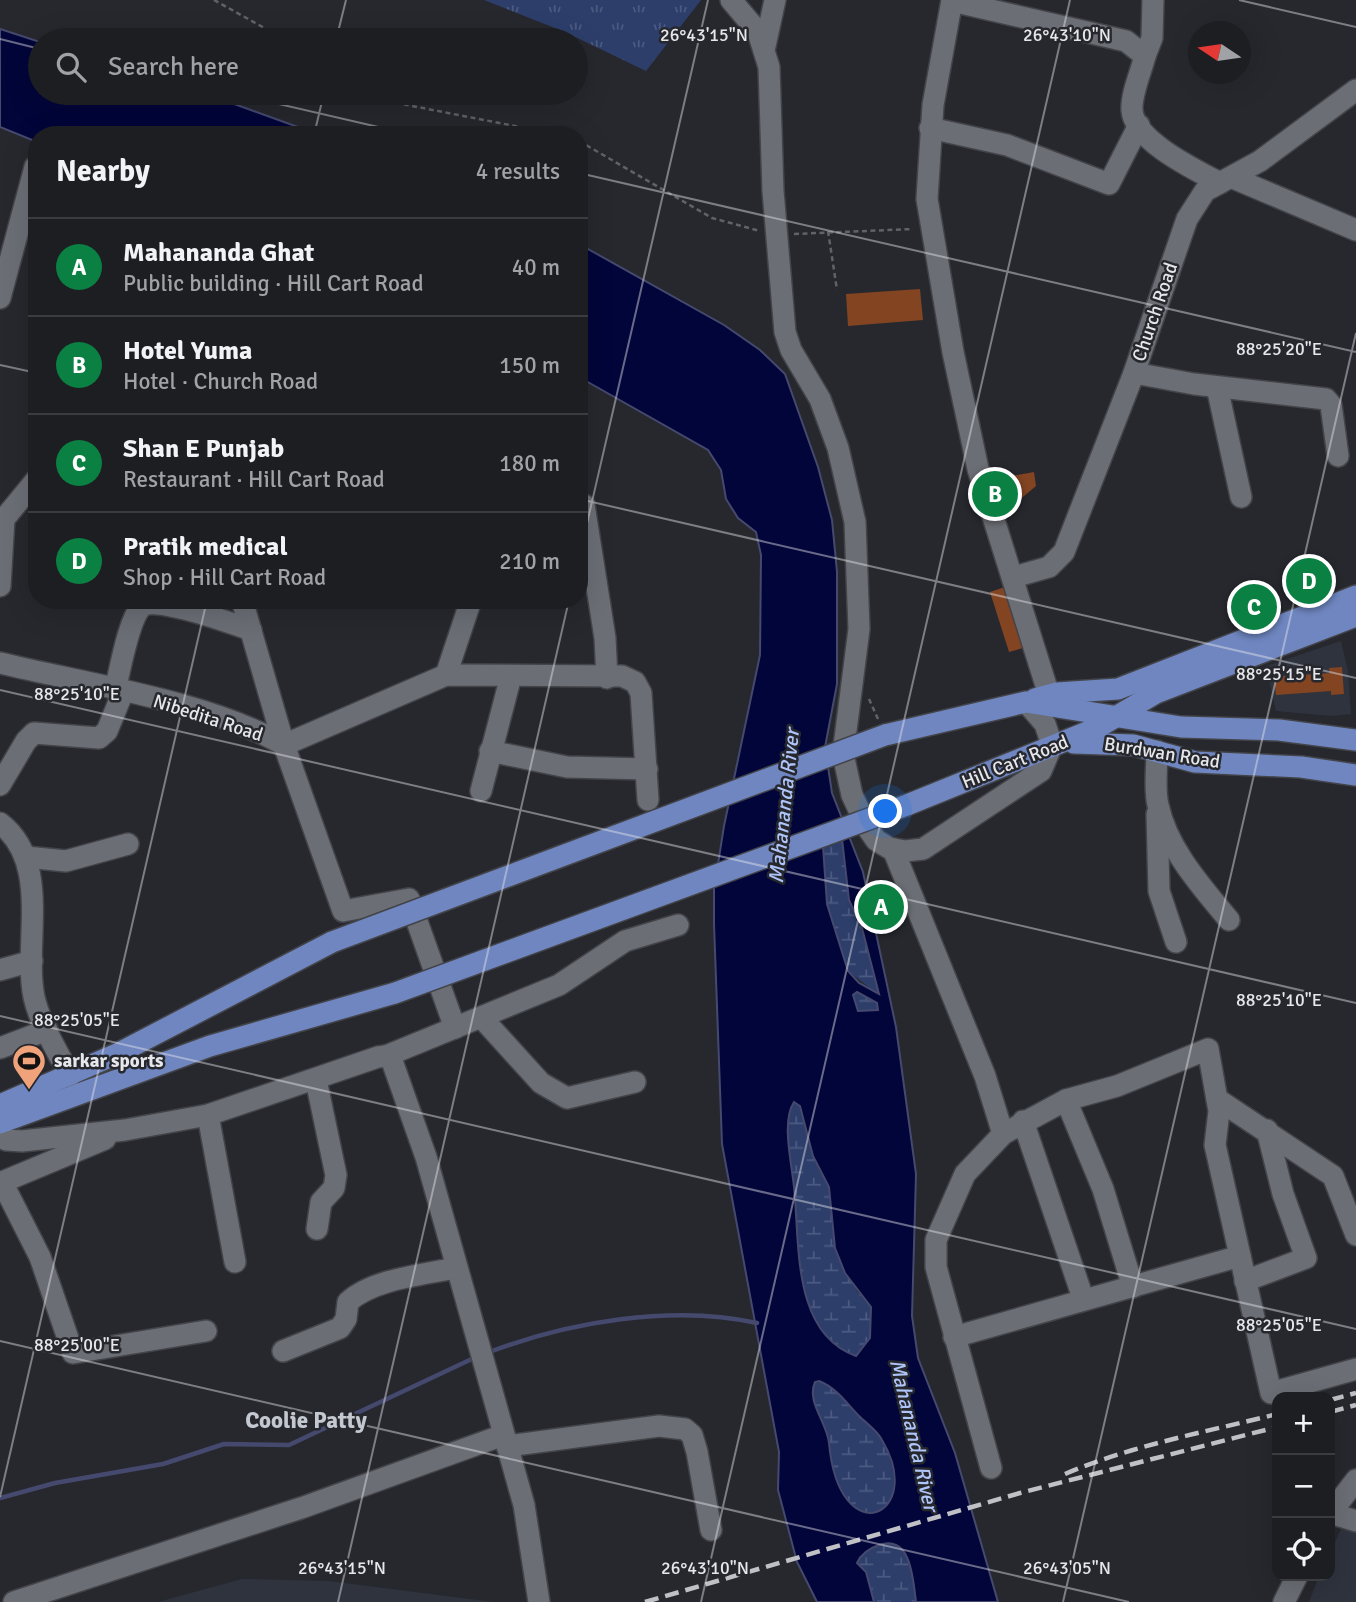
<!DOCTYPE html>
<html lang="en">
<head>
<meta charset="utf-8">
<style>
  :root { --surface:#1c1e22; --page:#292b2f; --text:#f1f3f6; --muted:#a0a2a5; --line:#3a3c40; --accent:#0b8043 }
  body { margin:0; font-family:Signika,sans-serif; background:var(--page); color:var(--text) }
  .controls { position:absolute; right:21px; bottom:21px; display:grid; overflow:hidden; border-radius:14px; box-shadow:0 7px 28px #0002 }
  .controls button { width:63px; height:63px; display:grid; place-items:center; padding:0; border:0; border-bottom:2px solid var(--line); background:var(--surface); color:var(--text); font:35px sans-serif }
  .compass { position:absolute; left:1188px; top:21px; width:63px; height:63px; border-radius:50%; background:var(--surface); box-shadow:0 7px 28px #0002; rotate:283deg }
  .you { position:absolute; left:886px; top:812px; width:24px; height:24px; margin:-18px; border:5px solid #fff; border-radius:50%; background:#1a73e8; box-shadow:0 0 0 10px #1a73e833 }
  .badge { display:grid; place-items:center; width:46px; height:46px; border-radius:50%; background:var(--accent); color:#fff; font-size:23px; font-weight:700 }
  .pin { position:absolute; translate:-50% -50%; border:4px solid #fff; box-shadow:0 2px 7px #0006 }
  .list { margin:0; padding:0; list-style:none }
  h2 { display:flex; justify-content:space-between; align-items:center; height:91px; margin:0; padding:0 28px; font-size:30px }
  h2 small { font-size:23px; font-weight:400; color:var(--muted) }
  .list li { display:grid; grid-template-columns:46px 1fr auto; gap:21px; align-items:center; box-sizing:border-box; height:98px; padding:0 28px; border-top:2px solid var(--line) }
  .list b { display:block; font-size:26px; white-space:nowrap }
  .list p { margin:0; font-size:23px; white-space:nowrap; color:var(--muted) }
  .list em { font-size:23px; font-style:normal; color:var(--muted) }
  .icon { flex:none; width:38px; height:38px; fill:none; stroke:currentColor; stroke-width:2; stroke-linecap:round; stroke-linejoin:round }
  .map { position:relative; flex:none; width:1356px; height:1602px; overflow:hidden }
  .search { position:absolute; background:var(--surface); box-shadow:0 7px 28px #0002; left:28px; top:28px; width:560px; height:77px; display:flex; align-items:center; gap:18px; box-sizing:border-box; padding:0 24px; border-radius:38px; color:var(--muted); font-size:26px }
  .panel { position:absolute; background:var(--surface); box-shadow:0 7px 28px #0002; left:28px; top:126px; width:560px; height:483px; border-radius:28px }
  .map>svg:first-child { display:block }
</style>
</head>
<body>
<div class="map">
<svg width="1356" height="1602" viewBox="0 0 1356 1602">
  <defs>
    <pattern id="wetland-marsh" width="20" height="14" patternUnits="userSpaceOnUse" patternTransform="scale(1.75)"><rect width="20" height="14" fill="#2d3e6b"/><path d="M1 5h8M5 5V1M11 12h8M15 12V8" fill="none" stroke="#4b5a80"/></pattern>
    <pattern id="park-tufts" width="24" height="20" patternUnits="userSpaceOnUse" patternTransform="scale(1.75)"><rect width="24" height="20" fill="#2d3e6b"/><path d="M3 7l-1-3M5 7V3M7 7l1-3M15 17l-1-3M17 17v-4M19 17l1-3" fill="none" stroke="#4b5a80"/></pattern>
  </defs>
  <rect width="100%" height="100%" fill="#26282e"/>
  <g fill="#2e333e">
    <path d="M 1341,641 L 1348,671 L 1351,714 L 1331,716 L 1276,711 L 1266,666 Z"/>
    <path d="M 1342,1527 L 1356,1531 L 1356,1602 L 1309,1602 L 1319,1576 L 1330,1576 L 1330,1553 Z"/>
    <path d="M 242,1579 L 329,1581 L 493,1602 L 158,1602 Z"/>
  </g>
  <g fill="url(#wetland-marsh)">
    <path d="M 841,829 L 849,900 L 862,928 L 879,995 L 848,971 L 827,904 L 823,846 Z"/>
    <path d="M 857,992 L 877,1003 L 878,1010 L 858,1011 L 853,995 Z"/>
    <path d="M 794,1102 L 800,1106 L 818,1168 L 829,1187 L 833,1214 L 856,1290 L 871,1307 L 870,1338 L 856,1356 C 789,1332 801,1242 794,1187 C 792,1165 781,1121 794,1102 Z"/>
    <path d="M 819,1381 C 833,1386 875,1427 882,1440 C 896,1466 905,1510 866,1514 C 854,1508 845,1499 838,1488 C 829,1473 831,1456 829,1439 C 826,1420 807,1402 815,1382 Z"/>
    <path d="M 891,1544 C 914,1550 913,1582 916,1602 L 874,1602 L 866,1572 L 857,1563 C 863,1550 878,1545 891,1544 Z"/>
  </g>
  <path fill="url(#park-tufts)" d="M 484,0 L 701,0 L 646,71 L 565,32 Z"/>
  <g fill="#020539" stroke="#46496e" stroke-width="2" fill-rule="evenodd">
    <path d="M 0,29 L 40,42 L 40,93 L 204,93 L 320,135 L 37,135 L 37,142 L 0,127 Z"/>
    <path d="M 579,244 L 724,325 L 760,350 L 785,374 L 818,467 L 832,520 L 837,572 L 837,684 L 825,747 L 832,793 L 863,872 L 896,1027 L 916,1174 L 912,1316 L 918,1358 L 955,1453 L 998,1602 L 916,1602 C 913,1581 912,1534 879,1545 C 870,1548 861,1554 857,1563 L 866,1572 L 874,1602 L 817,1602 L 797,1562 L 778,1490 L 779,1452 L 722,1144 L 714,924 L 714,889 L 724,826 L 760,655 L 761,555 L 756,532 L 738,518 L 726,499 L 721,470 L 708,450 L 579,377 ZM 841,830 L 849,900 L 862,928 L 879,994 L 859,983 L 848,971 L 827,904 L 823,846 ZM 857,992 L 877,1003 L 878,1010 L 858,1011 L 853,995 ZM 794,1102 L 800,1106 L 813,1156 L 829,1187 L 835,1248 L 845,1273 L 871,1307 L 870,1338 L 856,1356 C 791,1333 800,1241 794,1187 C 792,1165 781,1121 794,1102 ZM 819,1381 C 837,1388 847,1404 859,1416 C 867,1424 877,1430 882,1440 C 927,1516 839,1555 829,1443 C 827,1422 806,1402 815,1382 Z"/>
  </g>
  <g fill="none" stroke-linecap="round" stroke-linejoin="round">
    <g stroke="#46496e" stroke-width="4.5">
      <path d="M 487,1353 C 567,1322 673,1304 757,1323"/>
      <path d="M 0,1498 L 55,1483 L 163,1464 L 224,1444 L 289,1445 L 476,1357"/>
    </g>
  </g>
  <g fill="#834422">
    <path d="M 920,289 L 923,320 L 848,326 L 846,294 Z"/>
    <path d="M 1034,472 L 1036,486 L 1012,506 L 996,511 L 989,480 Z"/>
    <path d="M 1011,585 L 1030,646 L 1009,652 L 990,592 Z"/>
    <path d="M 1342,667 L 1344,694 L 1331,695 L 1331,691 L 1276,695 L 1274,677 L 1330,673 L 1329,668 Z"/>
  </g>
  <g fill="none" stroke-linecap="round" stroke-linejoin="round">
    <g stroke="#434449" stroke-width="24">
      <g id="minor">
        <path d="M 731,0 L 758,32 L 769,67 L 773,191 L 785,332 L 791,350 L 820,399 L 838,448 L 855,522 L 859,629 L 843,754 L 852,795 L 867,827 L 876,840 L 889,848 L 905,851 L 923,849 L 1041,771 L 1052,745 L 1045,724 L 1026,702"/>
        <path d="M 952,0 L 933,105 L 927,199 L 953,352 L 978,469 L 1049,695"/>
        <path d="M 952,1 L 1126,41 L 1145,56 C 1141,72 1131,94 1132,110 C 1134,141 1196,170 1220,183"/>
        <path d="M 765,46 L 775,0"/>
        <path d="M 1145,56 L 1152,38 L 1153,0"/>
        <path d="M 930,128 L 1007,145 L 1109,184 L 1139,125"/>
        <path d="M 1233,178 L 1356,230"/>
        <path d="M 0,298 L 35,167"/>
        <path d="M 1134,373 L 1194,384 L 1326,399 L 1331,405 L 1338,456"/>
        <path d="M 1217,387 L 1241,497"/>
        <path d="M 584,505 L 605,638 L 607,678"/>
        <path d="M 1014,577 L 1049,567 L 1064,552 L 1134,373 L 1187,219 L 1205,191 L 1260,161 L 1356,90"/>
        <path d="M 0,586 L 4,519 L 37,479"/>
        <path d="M 242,600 L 284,745 L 446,675 L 622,676 L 635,682 L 641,693 L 648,800"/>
        <path d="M 0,663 C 86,684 208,701 284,745 L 343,911 L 409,899 L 455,1028"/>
        <path d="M 446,675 L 471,600"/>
        <path d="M 115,690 C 120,671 128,621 141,607 C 152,594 233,624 251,630"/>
        <path d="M 490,751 L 567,767 L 647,769"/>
        <path d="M 1157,751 C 1157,768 1154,789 1158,805 C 1167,849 1202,887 1229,920"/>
        <path d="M 0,785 L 26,741 L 34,733 L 99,738 L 107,731 L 123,692"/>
        <path d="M 481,791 L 511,676"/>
        <path d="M 1157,814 L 1159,891 L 1176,942"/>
        <path d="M 0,823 C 52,863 23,943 34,997 C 40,1024 58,1052 70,1076"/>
        <path d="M 893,849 L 985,1076 L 1003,1134"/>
        <path d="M 26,857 L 66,861 L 128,844"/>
        <path d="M 0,970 L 32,961"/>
        <path d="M 482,1018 L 541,1083 L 567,1098 L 635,1082"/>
        <path d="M 0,1048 L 47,1030"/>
        <path d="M 386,1056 L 559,985 L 625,941 L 678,925"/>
        <path d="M 316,1080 L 336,1175 L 334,1188 L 321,1202 L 317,1229"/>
        <path d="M 1217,1099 L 1333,1176 L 1356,1235"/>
        <path d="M 1066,1100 L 1103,1189 L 1133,1287"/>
        <path d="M 208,1115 L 235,1262"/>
        <path d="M 1023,1121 L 1083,1298"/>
        <path d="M 0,1135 L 6,1140 L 22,1141 L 125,1130 L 208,1115 L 378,1057 L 386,1056 L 392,1061 L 426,1157 L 524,1505 L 539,1602"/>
        <path d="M 2,1182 L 40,1257 L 73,1353 L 206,1331"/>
        <path d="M 0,1183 L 105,1139"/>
        <path d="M 1245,1281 L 1306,1258 L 1283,1194 L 1267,1130"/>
        <path d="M 954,1337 L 1240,1256"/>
        <path d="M 283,1351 L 340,1328 L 346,1319 L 348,1302 C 373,1279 422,1275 455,1268"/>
        <path d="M 507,1446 L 659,1426 L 685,1429 L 692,1435 L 697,1452 L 711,1530"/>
        <path d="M 991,1468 L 936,1267 L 936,1240 L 965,1174 L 1003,1134 L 1066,1100 L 1117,1086 L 1208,1049 L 1219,1111 L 1215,1145 L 1271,1393 L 1356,1369"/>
        <path d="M 1330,1513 L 1356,1521"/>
        <path d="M 1330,1514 L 1356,1480"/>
        <path d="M 14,1602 L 301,1508 L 503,1435"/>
        <path d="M 1284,1602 L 1297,1576"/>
      </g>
    </g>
    <g stroke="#434449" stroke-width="24">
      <g id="major">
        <path d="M 1035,699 L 1057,693 L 1118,689 L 1356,596"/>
        <path d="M 885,735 L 1026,702 L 1181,727 L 1279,730 L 1356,740"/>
        <path d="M 1074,743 L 1133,745 L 1195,762 L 1301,767 L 1356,775"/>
        <path d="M 907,805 L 1097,728 L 1156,693 L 1356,616"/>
        <path d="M 0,1105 L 119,1053 L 332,942"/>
        <path d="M 0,1123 L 210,1046 L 395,993"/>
      </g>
    </g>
    <g stroke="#616268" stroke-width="2.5" stroke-dasharray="5 3.5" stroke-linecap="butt">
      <path d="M 214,0 L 286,40"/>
      <path d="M 381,93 L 402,104 L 561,135"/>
      <path d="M 579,141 L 712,218 L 760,231"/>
      <path d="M 828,231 L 837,290"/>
      <path d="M 794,234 L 913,229"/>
      <path d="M 869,699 L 878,719"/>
    </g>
    <use href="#minor" stroke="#6b6e75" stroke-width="21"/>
    <use href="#major" stroke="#6f86c0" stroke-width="21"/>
    <g stroke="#bfc1c5" stroke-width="4.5" stroke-dasharray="14 7" stroke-linecap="butt">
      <path d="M 1330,1400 L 1356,1393"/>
      <path d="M 1330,1412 L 1356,1405"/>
      <path d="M 1065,1474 C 1133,1445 1206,1432 1277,1414"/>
      <path d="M 645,1602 L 1020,1493 L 1277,1427"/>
    </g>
    <g stroke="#434449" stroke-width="24" stroke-linecap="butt">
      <g id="major-bridge">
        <path d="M 332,942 L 885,735"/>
        <path d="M 395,993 L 907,805"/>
      </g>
    </g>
    <use href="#major-bridge" stroke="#6f86c0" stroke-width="21"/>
  </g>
  <path fill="none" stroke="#e6e7eb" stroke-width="2" stroke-opacity="0.45" d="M 1239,0 L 1356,27M 0,39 L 40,49M 336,40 L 346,0M 231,93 L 413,135M 314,135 L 324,93M 579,173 L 1356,352M 0,365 L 37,373M 579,499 L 1356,678M 579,558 L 708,0M 0,690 L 1356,1003M 0,1016 L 1356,1329M 0,1341 L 1129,1602M 0,1497 L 207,600M 338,1602 L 569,600M 701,1602 L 1070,0M 1063,1602 L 1356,333"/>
  <defs>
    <g id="stadium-pin" transform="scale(1.75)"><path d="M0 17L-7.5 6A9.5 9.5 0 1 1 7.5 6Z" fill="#f0a27a" stroke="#26282e"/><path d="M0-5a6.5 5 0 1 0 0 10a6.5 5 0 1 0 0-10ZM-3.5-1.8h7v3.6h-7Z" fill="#111"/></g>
  </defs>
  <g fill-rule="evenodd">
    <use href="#stadium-pin" x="29" y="1061"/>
  </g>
  <g text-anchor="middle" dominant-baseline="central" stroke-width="5" stroke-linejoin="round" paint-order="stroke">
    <g font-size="19" fill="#e6e7eb" stroke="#26282e">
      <text transform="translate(1155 312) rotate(-71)">Church Road</text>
      <text transform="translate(208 718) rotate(18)">Nibedita Road</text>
      <text transform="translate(1162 753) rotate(9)">Burdwan Road</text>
      <text transform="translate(1015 762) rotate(-22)">Hill Cart Road</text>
    </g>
    <g font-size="19" font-weight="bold" fill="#e6e7eb" stroke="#26282e" text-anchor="start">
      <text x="54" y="1061">sarkar sports</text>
    </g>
    <g font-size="21" font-style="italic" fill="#afc5f9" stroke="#26282e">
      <text transform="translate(784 806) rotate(-84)">Mahananda River</text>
      <text transform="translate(914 1435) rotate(77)">Mahananda River</text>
    </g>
    <g font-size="23" font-weight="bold" fill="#c4c8d0" stroke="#26282e">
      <text x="306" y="1420">Coolie Patty</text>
    </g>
  </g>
  <g font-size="18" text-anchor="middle" fill="#e6e7eb" stroke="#26282e" stroke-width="5" stroke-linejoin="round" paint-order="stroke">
    <text x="704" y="41">26°43'15"N</text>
    <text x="1067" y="41">26°43'10"N</text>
    <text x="1279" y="355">88°25'20"E</text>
    <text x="1279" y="680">88°25'15"E</text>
    <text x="77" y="700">88°25'10"E</text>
    <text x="1279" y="1006">88°25'10"E</text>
    <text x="77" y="1026">88°25'05"E</text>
    <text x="1279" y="1331">88°25'05"E</text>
    <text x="77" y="1351">88°25'00"E</text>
    <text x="342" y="1574">26°43'15"N</text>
    <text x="705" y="1574">26°43'10"N</text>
    <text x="1067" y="1574">26°43'05"N</text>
  </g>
</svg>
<div class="controls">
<button>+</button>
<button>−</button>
<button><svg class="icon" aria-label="locate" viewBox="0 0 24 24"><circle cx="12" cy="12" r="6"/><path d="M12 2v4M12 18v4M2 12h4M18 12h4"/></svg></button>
</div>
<svg class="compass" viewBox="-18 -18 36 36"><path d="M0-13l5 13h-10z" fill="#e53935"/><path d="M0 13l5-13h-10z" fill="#a0a2a5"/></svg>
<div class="you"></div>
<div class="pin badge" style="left:881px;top:907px">A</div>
<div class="pin badge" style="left:995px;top:494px">B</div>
<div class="pin badge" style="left:1254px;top:607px">C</div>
<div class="pin badge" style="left:1309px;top:581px">D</div>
<div class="search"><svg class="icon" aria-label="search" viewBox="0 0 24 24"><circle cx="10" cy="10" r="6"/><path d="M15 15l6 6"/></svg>Search here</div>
<section class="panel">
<h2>Nearby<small>4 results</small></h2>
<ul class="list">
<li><span class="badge">A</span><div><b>Mahananda Ghat</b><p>Public building · Hill Cart Road</p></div><em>40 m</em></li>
<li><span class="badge">B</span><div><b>Hotel Yuma</b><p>Hotel · Church Road</p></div><em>150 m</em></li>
<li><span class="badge">C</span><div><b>Shan E Punjab</b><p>Restaurant · Hill Cart Road</p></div><em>180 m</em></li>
<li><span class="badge">D</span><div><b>Pratik medical</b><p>Shop · Hill Cart Road</p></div><em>210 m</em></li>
</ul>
</section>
</div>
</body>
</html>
